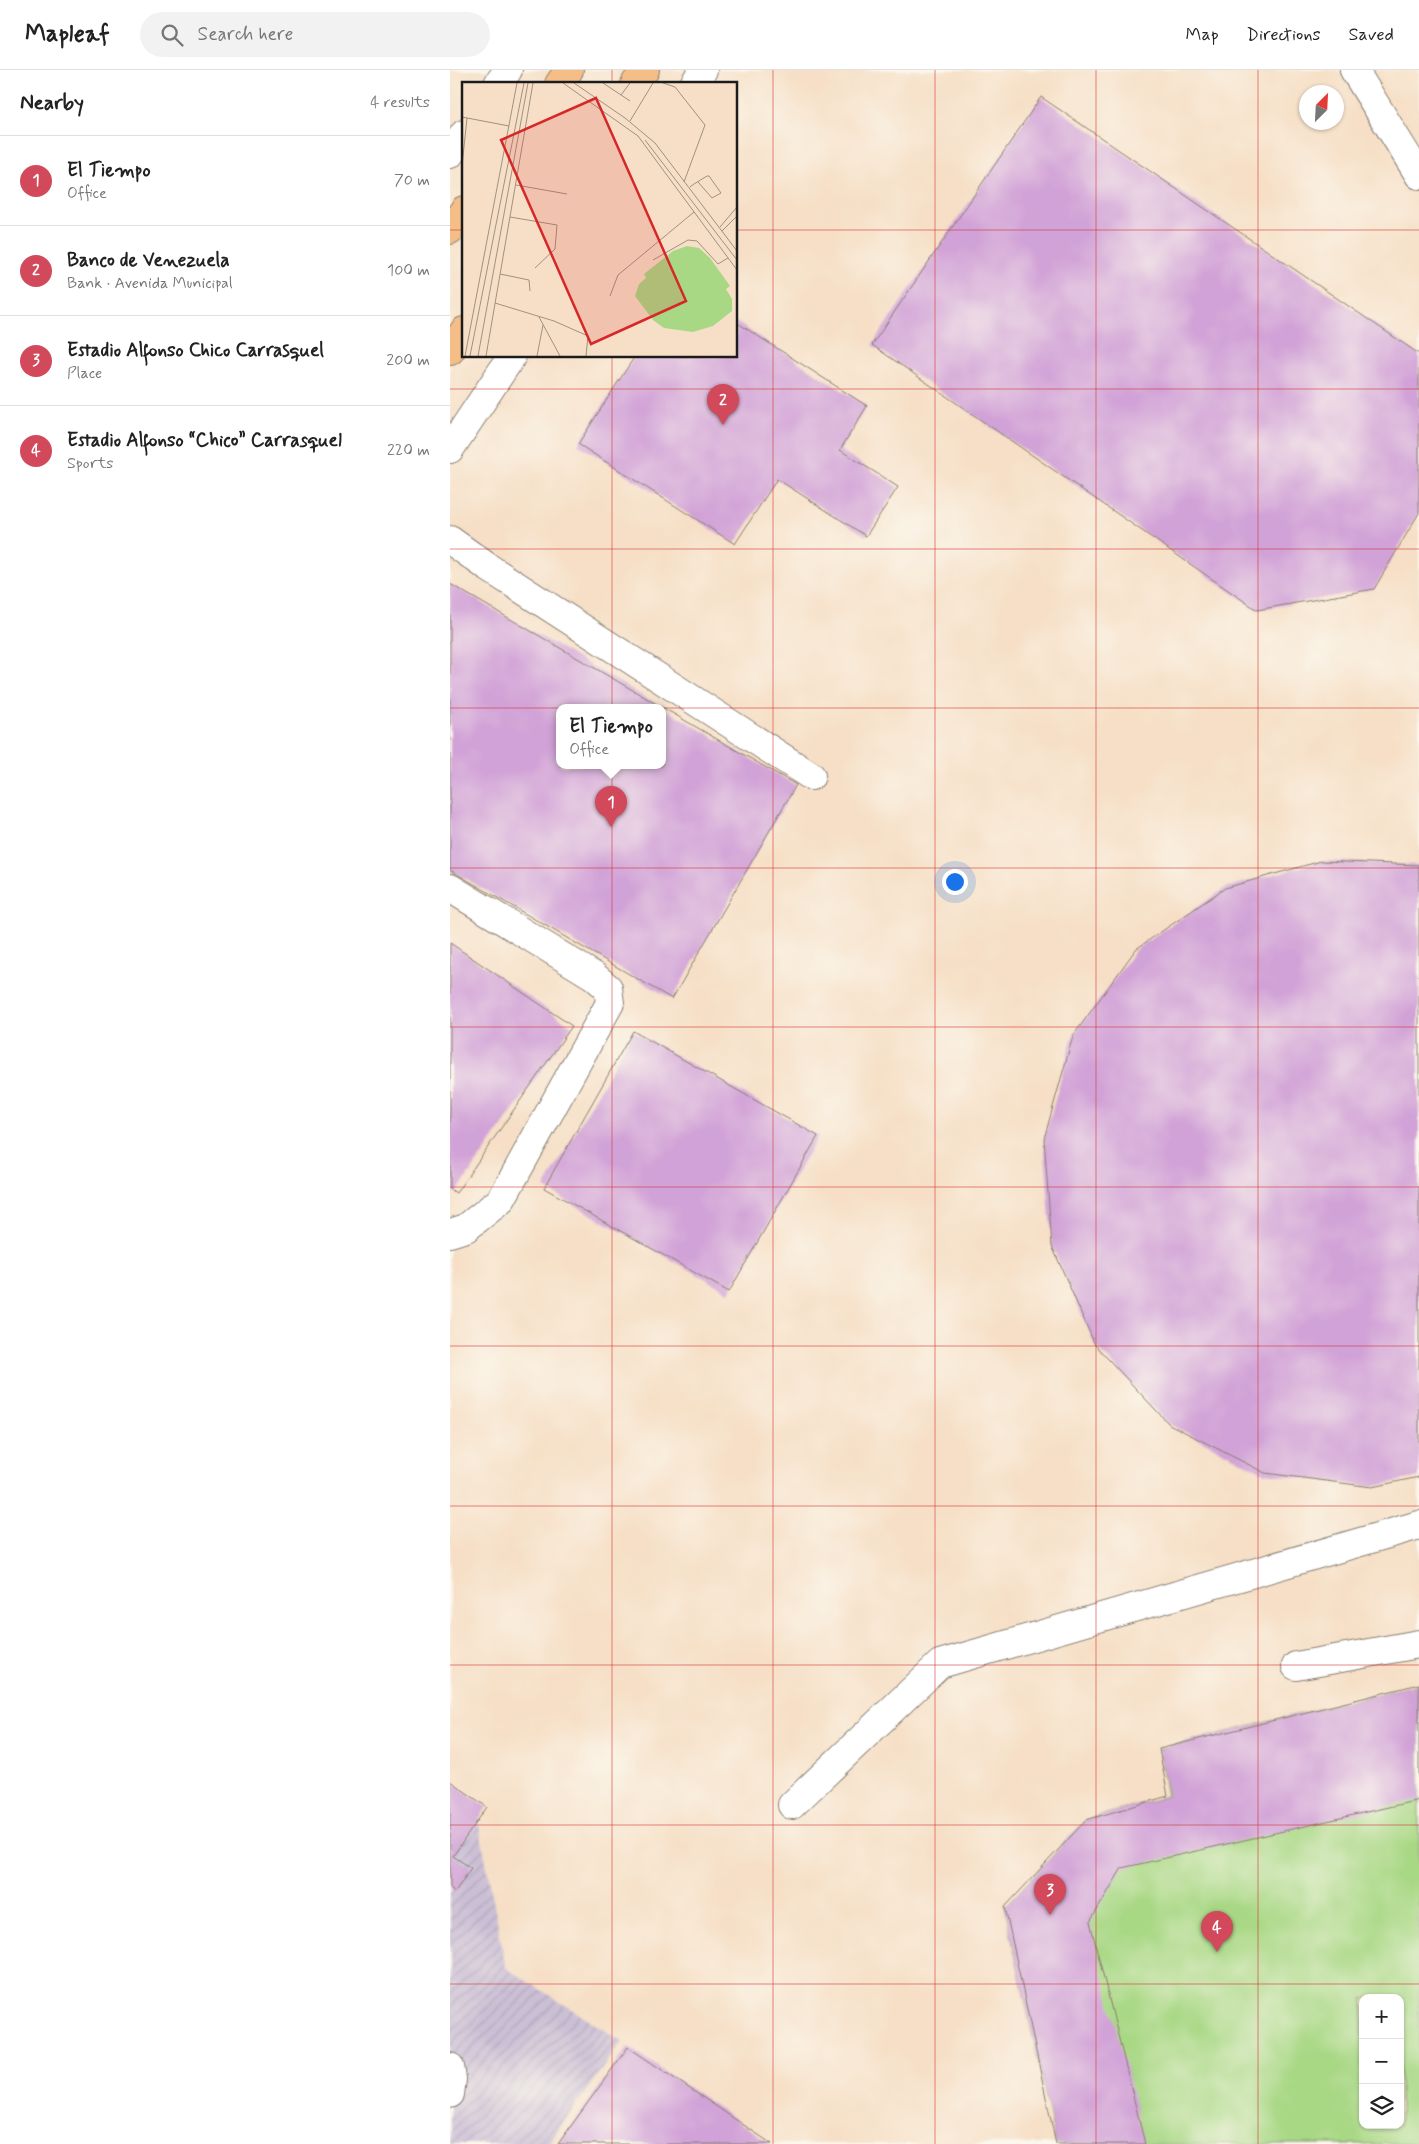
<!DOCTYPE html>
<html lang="en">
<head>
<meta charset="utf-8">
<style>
  :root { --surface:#fff; --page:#f2f2f2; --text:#222; --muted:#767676; --line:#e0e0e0; --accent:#d1495b }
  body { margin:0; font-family:Mynerve,sans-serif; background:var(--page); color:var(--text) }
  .controls { position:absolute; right:15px; bottom:15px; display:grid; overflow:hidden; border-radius:10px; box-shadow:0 1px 4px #0004 }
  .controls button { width:45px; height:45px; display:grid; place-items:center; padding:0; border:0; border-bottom:1px solid var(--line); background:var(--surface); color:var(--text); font:25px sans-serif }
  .compass { position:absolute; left:849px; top:15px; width:45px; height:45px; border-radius:50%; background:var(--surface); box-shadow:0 1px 4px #0004; rotate:24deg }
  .you { position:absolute; left:504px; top:811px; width:18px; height:18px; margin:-12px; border:4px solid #fff; border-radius:50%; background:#1a73e8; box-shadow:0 0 0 8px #1a73e833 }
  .badge { display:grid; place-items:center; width:32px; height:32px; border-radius:50%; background:var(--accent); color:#fff; font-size:16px; font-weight:700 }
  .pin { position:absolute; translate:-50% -41px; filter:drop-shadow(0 1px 2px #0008) }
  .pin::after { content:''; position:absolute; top:26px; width:18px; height:15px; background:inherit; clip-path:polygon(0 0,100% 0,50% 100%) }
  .popup { position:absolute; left:106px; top:634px; width:110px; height:65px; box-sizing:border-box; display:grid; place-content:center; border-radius:10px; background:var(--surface); filter:drop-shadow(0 1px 4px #0005); font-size:16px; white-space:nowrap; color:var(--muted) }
  .popup b { font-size:19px; color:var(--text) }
  .popup::after { content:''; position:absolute; left:50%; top:100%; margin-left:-10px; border:10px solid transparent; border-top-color:var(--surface) }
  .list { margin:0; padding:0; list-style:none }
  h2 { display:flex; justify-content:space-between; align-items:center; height:65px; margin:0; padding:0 20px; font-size:21px }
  h2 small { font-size:16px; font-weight:400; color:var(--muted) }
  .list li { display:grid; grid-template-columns:32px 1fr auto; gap:15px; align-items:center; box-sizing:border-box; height:90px; padding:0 20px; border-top:1px solid var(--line) }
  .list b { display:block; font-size:19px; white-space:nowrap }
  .list p { margin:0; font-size:16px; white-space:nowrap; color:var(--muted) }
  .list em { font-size:16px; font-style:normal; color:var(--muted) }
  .icon { flex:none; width:28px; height:28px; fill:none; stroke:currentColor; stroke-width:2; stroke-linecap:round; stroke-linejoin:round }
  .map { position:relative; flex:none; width:969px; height:2074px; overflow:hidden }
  header { display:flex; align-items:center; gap:30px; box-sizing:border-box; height:70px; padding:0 25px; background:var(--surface); border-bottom:1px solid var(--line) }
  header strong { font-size:24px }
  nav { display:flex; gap:28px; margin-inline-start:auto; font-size:18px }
  .search { width:350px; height:45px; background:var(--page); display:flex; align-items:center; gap:12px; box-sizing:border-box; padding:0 18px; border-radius:28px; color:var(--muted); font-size:19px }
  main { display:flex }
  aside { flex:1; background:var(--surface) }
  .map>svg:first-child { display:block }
</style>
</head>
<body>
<header>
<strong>Mapleaf</strong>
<div class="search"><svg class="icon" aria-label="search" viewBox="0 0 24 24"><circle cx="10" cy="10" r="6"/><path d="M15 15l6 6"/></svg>Search here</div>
<nav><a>Map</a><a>Directions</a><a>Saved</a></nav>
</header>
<main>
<aside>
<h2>Nearby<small>4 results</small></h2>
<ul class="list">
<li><span class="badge">1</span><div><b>El Tiempo</b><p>Office</p></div><em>70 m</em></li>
<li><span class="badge">2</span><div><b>Banco de Venezuela</b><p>Bank · Avenida Municipal</p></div><em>100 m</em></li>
<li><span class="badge">3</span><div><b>Estadio Alfonso Chico Carrasquel</b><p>Place</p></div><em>200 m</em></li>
<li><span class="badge">4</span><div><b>Estadio Alfonso “Chico” Carrasquel</b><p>Sports</p></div><em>220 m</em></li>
</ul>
</aside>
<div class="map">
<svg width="969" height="2074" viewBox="0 0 969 2074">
  <defs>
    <pattern id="industrial-furrows" width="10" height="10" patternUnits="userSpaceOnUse" patternTransform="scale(1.25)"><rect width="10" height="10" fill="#cbbfd5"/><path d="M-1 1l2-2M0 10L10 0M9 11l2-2" fill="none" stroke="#aea4b6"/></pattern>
  </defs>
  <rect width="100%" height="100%" fill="#fbf7ec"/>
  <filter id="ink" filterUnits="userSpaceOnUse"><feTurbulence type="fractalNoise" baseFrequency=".02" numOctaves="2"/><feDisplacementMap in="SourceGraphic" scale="10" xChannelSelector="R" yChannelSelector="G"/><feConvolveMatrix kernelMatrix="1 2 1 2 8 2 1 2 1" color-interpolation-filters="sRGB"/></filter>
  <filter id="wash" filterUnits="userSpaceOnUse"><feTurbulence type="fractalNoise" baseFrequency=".0096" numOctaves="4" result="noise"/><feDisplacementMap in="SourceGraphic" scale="20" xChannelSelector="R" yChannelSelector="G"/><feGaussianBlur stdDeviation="1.12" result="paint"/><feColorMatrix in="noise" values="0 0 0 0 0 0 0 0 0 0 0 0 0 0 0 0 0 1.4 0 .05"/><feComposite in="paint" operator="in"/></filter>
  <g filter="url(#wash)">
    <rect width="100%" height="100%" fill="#f6dfc6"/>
    <path fill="url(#industrial-furrows)" d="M 0,1717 L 25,1734 L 56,1898 L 172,1971 L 98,2074 L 0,2074 Z"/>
    <path fill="#a9d885" stroke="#627a50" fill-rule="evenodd" d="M 969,1614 L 969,2074 L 606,2074 L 555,1837 L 636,1750 L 717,1726 L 709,1679 ZM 913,1928 L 950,1928 L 950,2055 L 913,2055 Z"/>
    <g id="blocks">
      <g fill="#d1a2d7" fill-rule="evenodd">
        <path d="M 591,27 L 969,284 L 969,443 L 924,519 L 807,540 L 422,275 Z"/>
        <path d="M 286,252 L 417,336 L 390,380 L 448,417 L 416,466 L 327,409 L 285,474 L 128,374 L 185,286 L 286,286 Z"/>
        <path d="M 0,514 L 346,715 L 222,929 L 0,800 ZM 110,638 L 212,638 L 212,696 L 110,696 Z"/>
        <path d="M 871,791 L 969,795 L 969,1407 L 922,1417 L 815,1403 L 719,1354 L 645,1275 L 602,1176 L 594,1069 L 623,966 L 686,879 L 775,818 Z"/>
        <path d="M 0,873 L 122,956 L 6,1123 L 0,1119 Z"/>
        <path d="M 183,961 L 368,1066 L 279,1222 L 94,1118 Z"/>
        <path d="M 969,1614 L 969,1730 L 672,1798 L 640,1852 L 695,2074 L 606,2074 L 555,1837 L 636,1750 L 718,1726 L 709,1679 Z"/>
        <path d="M 0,1711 L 37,1737 L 3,1786 L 21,1798 L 5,1822 L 0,1818 Z"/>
        <path d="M 178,1977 L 322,2074 L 108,2074 Z"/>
      </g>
    </g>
  </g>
  <g filter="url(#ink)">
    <use href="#blocks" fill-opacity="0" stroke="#897e71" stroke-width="1"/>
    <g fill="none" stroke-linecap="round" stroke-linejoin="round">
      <g stroke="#897e71" stroke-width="30">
        <g id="minor">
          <path d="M 904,0 L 969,105"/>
          <path d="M 48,14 L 58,0"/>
          <path d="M 244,14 L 253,0"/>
          <path d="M 0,84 L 14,64"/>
          <path d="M 0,379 L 62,286"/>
          <path d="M 0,470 L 39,498 L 361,706"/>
          <path d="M 0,818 L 144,906 L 158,918 L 160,933 L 51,1130 L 16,1158 L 0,1163"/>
          <path d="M 846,1596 L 969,1574"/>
          <path d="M 342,1735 L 490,1594 L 969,1455"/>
          <path d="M 0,1997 L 2,2009 L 0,2024"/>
        </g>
      </g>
      <g stroke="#897e71" stroke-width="30">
        <g id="highway">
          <path d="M 109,14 L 119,0"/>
          <path d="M 185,14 L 195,0"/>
          <path d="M 0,160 L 14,140"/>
          <path d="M 0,281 L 14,261"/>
        </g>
      </g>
      <use href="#minor" stroke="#fff" stroke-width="28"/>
      <use href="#highway" stroke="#f6be87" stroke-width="28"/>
    </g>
  </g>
  <path fill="none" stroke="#d62828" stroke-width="1" stroke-opacity="0.55" d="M 162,0 L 162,14M 323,0 L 323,2074M 485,0 L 485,2074M 646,0 L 646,2074M 808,0 L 808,2074M 0,160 L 14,160M 286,160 L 969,160M 162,286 L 162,2074M 0,319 L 969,319M 0,479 L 969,479M 0,638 L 969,638M 0,798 L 969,798M 0,957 L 969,957M 0,1117 L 969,1117M 0,1276 L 969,1276M 0,1436 L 969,1436M 0,1595 L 969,1595M 0,1755 L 969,1755M 0,1914 L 969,1914"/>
  <g transform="translate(12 12)">
    <rect width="275" height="275" fill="#f6dfc6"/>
    <path d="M 225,164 L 237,166 L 248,176 L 268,204 L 264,207 L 270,217 L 270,229 L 251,244 L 231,250 L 202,246 L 191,238 L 173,214 L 177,202 L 184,196 L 182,192 L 211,169 Z" fill="#a9d885"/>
    <path fill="none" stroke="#9f9182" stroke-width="1" d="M 101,1 L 176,54 L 275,188M 112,1 L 163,36 L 193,61 L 275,169M 141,1 L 168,19M 201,1 L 213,5 L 243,43 L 222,100M 159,13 L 168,1M 0,35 L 47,44M 168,39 L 191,1M 183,58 L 275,178M 0,84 L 5,36M 54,103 L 105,112M 228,105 L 232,102 L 245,94 L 247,94 L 259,111 L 250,116 L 236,100M 48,135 L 95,143 L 93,167 L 73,186M 258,145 L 275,125M 260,149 L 275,134M 191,178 L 226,158 L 235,159 L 256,182 L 266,176M 38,192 L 67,198 L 68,209M 148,214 L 156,193 L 232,130M 33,221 L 92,239 L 126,254 L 124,274M 77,235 L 98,274M 3,274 L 55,1M 8,274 L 62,1M 16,274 L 66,1M 24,274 L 71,1M 75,274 L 81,243"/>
    <path fill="#d62828" fill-opacity="0.15" stroke="#d62828" stroke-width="2.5" d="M 134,16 L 224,219 L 129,262 L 39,58 Z"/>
    <rect width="275" height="275" fill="none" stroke="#1c1c1c" stroke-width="2.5"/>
  </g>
</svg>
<div class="controls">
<button>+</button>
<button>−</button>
<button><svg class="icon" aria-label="layers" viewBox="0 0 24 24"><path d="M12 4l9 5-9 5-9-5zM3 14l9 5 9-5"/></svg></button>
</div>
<svg class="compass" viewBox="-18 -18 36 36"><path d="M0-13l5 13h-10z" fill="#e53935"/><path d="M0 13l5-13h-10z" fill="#767676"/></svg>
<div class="you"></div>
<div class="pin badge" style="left:161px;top:757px">1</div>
<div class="popup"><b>El Tiempo</b>Office</div>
<div class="pin badge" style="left:273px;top:355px">2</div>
<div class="pin badge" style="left:600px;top:1845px">3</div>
<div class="pin badge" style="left:767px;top:1882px">4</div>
</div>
</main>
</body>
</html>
